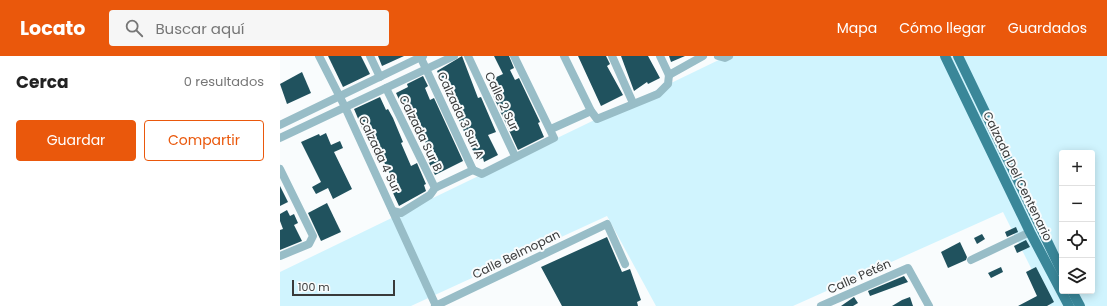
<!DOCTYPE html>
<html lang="es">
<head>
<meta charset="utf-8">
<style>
  :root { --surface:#fff; --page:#f6f6f6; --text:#222; --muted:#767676; --line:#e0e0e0; --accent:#ea580c }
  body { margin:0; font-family:Poppins,sans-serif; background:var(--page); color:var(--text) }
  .controls { position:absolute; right:12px; bottom:12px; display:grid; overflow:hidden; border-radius:4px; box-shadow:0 2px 10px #0003 }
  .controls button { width:36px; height:36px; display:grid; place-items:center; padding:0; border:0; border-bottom:1px solid var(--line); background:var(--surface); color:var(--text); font:20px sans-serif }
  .scale { position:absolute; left:12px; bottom:10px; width:103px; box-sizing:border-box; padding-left:4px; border:2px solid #393a3a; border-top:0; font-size:11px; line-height:14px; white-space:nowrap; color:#393a3a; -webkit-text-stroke:3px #f9fcfd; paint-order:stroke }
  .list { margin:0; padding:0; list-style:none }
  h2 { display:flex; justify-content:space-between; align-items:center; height:52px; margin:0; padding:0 16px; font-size:17px }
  h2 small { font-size:13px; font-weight:400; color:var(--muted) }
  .actions { display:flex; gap:8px; padding:12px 16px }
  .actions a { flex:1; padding:9px 0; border:1px solid var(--accent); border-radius:4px; text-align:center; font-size:14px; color:var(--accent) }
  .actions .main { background:var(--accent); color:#fff }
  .icon { flex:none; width:22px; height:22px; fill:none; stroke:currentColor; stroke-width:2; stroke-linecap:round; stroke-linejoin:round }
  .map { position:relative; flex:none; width:827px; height:250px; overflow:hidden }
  header { display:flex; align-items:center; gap:24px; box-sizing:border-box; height:56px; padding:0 20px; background:var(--accent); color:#fff }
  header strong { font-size:19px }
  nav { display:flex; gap:22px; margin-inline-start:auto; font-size:14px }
  .search { width:280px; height:36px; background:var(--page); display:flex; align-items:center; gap:10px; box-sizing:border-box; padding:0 14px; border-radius:4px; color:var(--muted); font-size:15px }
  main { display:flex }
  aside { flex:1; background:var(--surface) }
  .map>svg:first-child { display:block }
</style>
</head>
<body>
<header>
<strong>Locato</strong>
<div class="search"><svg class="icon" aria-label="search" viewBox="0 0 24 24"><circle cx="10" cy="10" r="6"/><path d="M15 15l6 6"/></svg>Buscar aquí</div>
<nav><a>Mapa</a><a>Cómo llegar</a><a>Guardados</a></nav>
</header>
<main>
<aside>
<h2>Cerca<small>0 resultados</small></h2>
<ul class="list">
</ul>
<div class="actions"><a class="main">Guardar</a><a>Compartir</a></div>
</aside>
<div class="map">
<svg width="827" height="250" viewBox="0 0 827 250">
  <rect width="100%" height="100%" fill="#f9fcfd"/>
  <path fill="#d0f4fe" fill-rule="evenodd" d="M 447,0 L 827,0 L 827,250 L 770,250 L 723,156 L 513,250 L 376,250 L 327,160 L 131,250 L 0,250 L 0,216 ZM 782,97 L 812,97 L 812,235 L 782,235 Z"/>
  <g fill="#20525e">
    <path d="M 48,0 L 81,0 L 90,18 L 63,31 Z"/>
    <path d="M 98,0 L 124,0 L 102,10 Z"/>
    <path d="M 182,0 L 198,42 L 201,41 L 216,76 L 208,79 L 218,99 L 204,106 L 203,102 L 198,104 L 190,89 L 157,15 Z"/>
    <path d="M 214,0 L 229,0 L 234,12 L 230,14 L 235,24 L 239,22 L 260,66 L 258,67 L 264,81 L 238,94 L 209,31 L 212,29 L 210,24 L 223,18 Z"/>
    <path d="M 298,0 L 326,0 L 330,8 L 327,10 L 343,39 L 321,50 Z"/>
    <path d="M 341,0 L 368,0 L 380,22 L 368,28 L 367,26 L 354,35 Z"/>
    <path d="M 389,0 L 405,0 L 391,6 Z"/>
    <path d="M 22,16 L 31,37 L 7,48 L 0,28 Z"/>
    <path d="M 143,20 L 148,30 L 145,32 L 150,44 L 154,42 L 183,105 L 155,119 L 145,99 L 150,96 L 144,83 L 139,85 L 116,37 L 128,31 L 127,28 Z"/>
    <path d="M 100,41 L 106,54 L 108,53 L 113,62 L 123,86 L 121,87 L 131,110 L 137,107 L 146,128 L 144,129 L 146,135 L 119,150 L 113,137 L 118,134 L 104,106 L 99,108 L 94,99 L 92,95 L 97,92 L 90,77 L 85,79 L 74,53 Z"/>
    <path d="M 46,77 L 51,89 L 60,85 L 63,92 L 54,96 L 72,133 L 53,143 L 48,132 L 36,138 L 32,131 L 41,126 L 21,86 L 39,78 L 40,80 Z"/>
    <path d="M 0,130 L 8,146 L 0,150 Z"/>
    <path d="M 47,147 L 61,176 L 41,185 L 28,157 Z"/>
    <path d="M 7,154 L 10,160 L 14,158 L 18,167 L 14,169 L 22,185 L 0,194 L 0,174 L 3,173 L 0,165 L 0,158 Z"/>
    <path d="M 736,171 L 738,176 L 727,181 L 725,176 Z"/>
    <path d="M 702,178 L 705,183 L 697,188 L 694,182 Z"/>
    <path d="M 327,181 L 342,216 L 350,213 L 361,244 L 357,246 L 358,250 L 282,250 L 261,211 Z"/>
    <path d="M 746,184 L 750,191 L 737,197 L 734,190 Z"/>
    <path d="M 680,186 L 687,201 L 686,204 L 668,212 L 661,196 Z"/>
    <path d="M 721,211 L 723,216 L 711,222 L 708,217 Z"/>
    <path d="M 756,211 L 774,246 L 767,250 L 738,250 L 757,240 L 746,216 Z"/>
    <path d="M 624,220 L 628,226 L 590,240 L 588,235 Z"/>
    <path d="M 574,241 L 578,247 L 573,250 L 561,250 Z"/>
    <path d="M 630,241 L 633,250 L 612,250 L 622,244 Z"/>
  </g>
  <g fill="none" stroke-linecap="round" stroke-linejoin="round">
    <g stroke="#98bdc7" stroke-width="8">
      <path d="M 39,0 L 65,51 L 156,250"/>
      <path d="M 90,0 L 100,21"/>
      <path d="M 140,0 L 193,114"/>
      <path d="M 188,0 L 235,100"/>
      <path d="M 284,0 L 311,55 L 317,63 L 378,38 L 388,28 L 389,19"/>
      <path d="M 332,0 L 353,47"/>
      <path d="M 380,0 L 389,19"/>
      <path d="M 438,0 L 445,2 L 449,0"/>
      <path d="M 389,19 L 423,0"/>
      <path d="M 106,32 L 155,132"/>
      <path d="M 0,69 L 143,0"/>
      <path d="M 271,73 L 311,55"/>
      <path d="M 0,82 L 174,0"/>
      <path d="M 0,113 L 33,180 L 29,188 L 0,200"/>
      <path d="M 113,155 L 121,157 L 150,139 L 155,132 L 193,114 L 202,118 L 274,82 L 234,0"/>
      <path d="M 691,204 L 750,176"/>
      <path d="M 155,250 L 327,168 L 345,208"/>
      <path d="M 541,250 L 628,212 L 649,250"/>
    </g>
    <g stroke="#3a8799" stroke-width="10">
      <path d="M 665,0 L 750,176 L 789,250"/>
      <path d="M 678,0 L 782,216"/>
      <path d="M 792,235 L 800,250"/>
    </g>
  </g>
  <g text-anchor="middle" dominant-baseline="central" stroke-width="4" stroke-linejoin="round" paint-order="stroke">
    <g font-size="12" fill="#393a3a" stroke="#f9fcfd">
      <text transform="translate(222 45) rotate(65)">Calle 2 Sur</text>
      <text transform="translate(181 59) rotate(65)">Calzada 3 Sur A</text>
      <text transform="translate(141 77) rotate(64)">Calzada Sur B</text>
      <text transform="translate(100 98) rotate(65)">Calzada 4 Sur</text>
      <text transform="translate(738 120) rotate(64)">Calzada Del Centenario</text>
      <text transform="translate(236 198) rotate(-26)">Calle Belmopan</text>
      <text transform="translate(579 220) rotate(-24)">Calle Petén</text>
    </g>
  </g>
</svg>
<div class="controls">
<button>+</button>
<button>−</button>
<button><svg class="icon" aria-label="locate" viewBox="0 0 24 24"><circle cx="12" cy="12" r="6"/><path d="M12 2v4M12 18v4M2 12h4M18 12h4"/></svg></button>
<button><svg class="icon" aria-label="layers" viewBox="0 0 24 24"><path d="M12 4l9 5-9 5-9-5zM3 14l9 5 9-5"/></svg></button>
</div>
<div class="scale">100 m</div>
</div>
</main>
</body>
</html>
